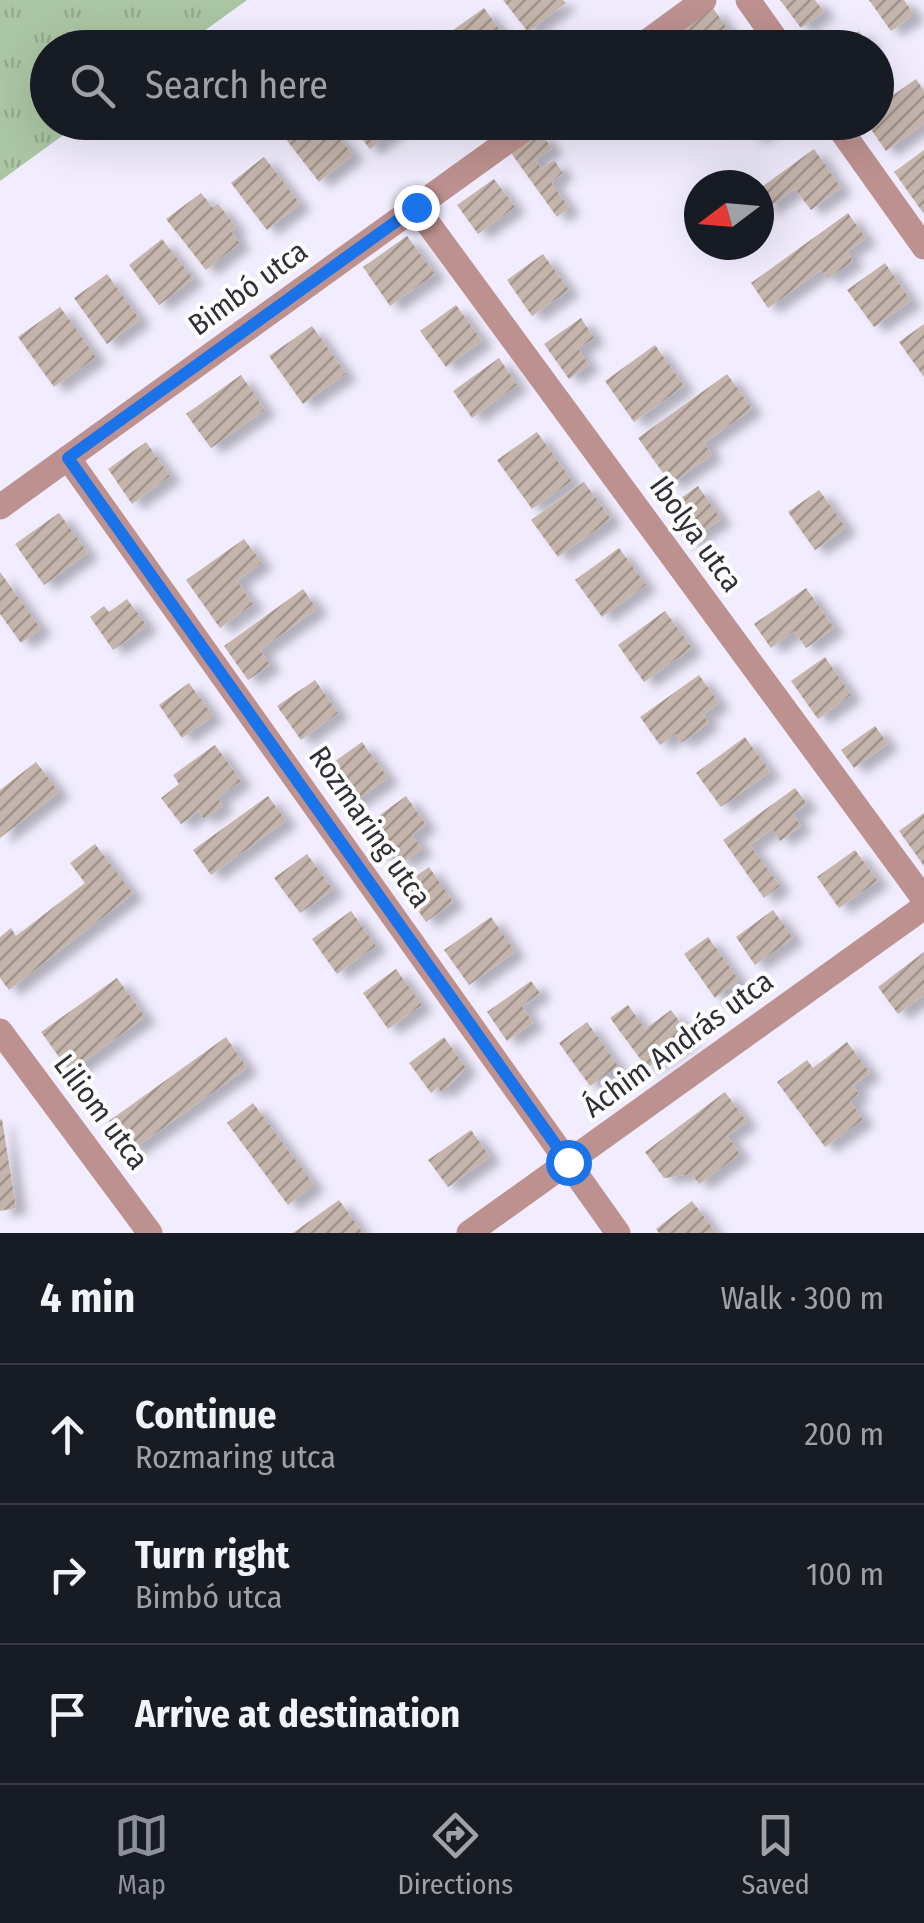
<!DOCTYPE html>
<html lang="en">
<head>
<meta charset="utf-8">
<style>
  :root { --surface:#171b24; --page:#20242c; --text:#f1f3f6; --muted:#9ea1a6; --line:#363941; --accent:#8c9099 }
  body { margin:0; font-family:"Fira Sans Condensed",sans-serif; background:var(--page); color:var(--text) }
  .compass { position:absolute; left:684px; top:170px; width:90px; height:90px; border-radius:50%; background:var(--surface); box-shadow:0 10px 40px #0002; rotate:254deg }
  .stop { position:absolute; width:30px; height:30px; margin:-22px; border:8px solid #1a73e8; border-radius:50%; background:#fff }
  .stop.end { background:#1a73e8; border-color:#fff; box-shadow:0 2px 10px #0008 }
  .list { margin:0; padding:0; list-style:none }
  h2 { display:flex; justify-content:space-between; align-items:center; height:130px; margin:0; padding:0 40px; font-size:42px }
  h2 small { font-size:32px; font-weight:400; color:var(--muted) }
  .list li { display:grid; grid-template-columns:65px 1fr auto; gap:30px; align-items:center; box-sizing:border-box; height:140px; padding:0 40px; border-top:2px solid var(--line) }
  .list b { display:block; font-size:38px; white-space:nowrap }
  .list p { margin:0; font-size:32px; white-space:nowrap; color:var(--muted) }
  .list em { font-size:32px; font-style:normal; color:var(--muted) }
  .icon { flex:none; width:55px; height:55px; fill:none; stroke:currentColor; stroke-width:2; stroke-linecap:round; stroke-linejoin:round }
  .map { position:relative; flex:none; width:924px; height:1233px; overflow:hidden }
  .search { position:absolute; background:var(--surface); box-shadow:0 10px 40px #0002; left:30px; right:30px; top:30px; height:110px; display:flex; align-items:center; gap:25px; box-sizing:border-box; padding:0 35px; border-radius:55px; color:var(--muted); font-size:38px }
  .sheet { height:550px; background:var(--surface) }
  nav { display:flex; justify-content:space-around; align-items:center; box-sizing:border-box; height:140px; border-top:2px solid var(--line); background:var(--surface); font-size:28px; color:var(--muted) }
  nav a { display:grid; justify-items:center; gap:5px }
  nav .on { color:var(--accent) }
  .map>svg:first-child { display:block }
</style>
</head>
<body>
<div class="map">
<svg width="924" height="1233" viewBox="0 0 924 1233">
  <defs>
    <pattern id="grass-tufts" width="24" height="20" patternUnits="userSpaceOnUse" patternTransform="scale(2.5)"><rect width="24" height="20" fill="#abc6a4"/><path d="M3 7l-1-3M5 7V3M7 7l1-3M15 17l-1-3M17 17v-4M19 17l1-3" fill="none" stroke="#94aa8e"/></pattern>
    <pattern id="building-hatch" width="6" height="6" patternUnits="userSpaceOnUse" patternTransform="scale(2.5)"><rect width="6" height="6" fill="#c4b4ab"/><path d="M-1 1l2-2M0 6l6-6M5 7l2-2" fill="none" stroke="#a0938c"/></pattern>
    <filter id="shadow"><feDropShadow dx="11" dy="6" stdDeviation="5" flood-color="#0004"/></filter>
  </defs>
  <rect width="100%" height="100%" fill="#f1edfe"/>
  <path fill="url(#grass-tufts)" d="M 0,0 L 247,0 L 182,47 L 48,48 L 48,122 L 80,123 L 0,181 Z"/>
  <g fill="url(#building-hatch)" filter="url(#shadow)">
    <path d="M 503,0 L 563,0 L 566,3 L 528,32 Z"/>
    <path d="M 780,0 L 815,0 L 824,12 L 801,28 Z"/>
    <path d="M 869,0 L 904,0 L 914,15 L 891,31 Z"/>
    <path d="M 484,8 L 510,44 L 459,48 L 449,33 Z"/>
    <path d="M 713,8 L 738,44 L 734,48 L 658,48 Z"/>
    <path d="M 414,30 L 428,48 L 392,48 Z"/>
    <path d="M 859,31 L 870,48 L 836,48 Z"/>
    <path d="M 916,79 L 924,91 L 924,124 L 886,151 L 866,122 L 876,122 L 876,107 Z"/>
    <path d="M 297,122 L 327,122 L 353,155 L 319,182 L 282,134 Z"/>
    <path d="M 349,122 L 404,122 L 370,149 Z"/>
    <path d="M 742,122 L 775,122 L 754,138 Z"/>
    <path d="M 541,132 L 552,149 L 535,160 L 542,169 L 554,160 L 563,173 L 551,182 L 569,208 L 557,217 L 511,153 Z"/>
    <path d="M 814,149 L 841,188 L 811,210 L 795,189 L 766,210 L 759,189 Z"/>
    <path d="M 924,150 L 924,214 L 894,172 Z"/>
    <path d="M 264,157 L 300,204 L 267,230 L 231,183 Z"/>
    <path d="M 494,179 L 515,207 L 478,234 L 457,205 Z"/>
    <path d="M 201,193 L 213,208 L 218,204 L 236,227 L 231,231 L 240,243 L 206,270 L 166,219 Z"/>
    <path d="M 848,213 L 866,239 L 847,252 L 853,261 L 827,279 L 821,270 L 768,308 L 751,283 Z"/>
    <path d="M 407,236 L 435,274 L 390,306 L 363,267 Z"/>
    <path d="M 162,239 L 193,279 L 159,305 L 129,265 Z"/>
    <path d="M 543,254 L 569,290 L 532,316 L 507,280 Z"/>
    <path d="M 885,263 L 911,301 L 874,327 L 847,290 Z"/>
    <path d="M 107,274 L 140,320 L 107,344 L 74,298 Z"/>
    <path d="M 456,305 L 482,341 L 446,367 L 420,331 Z"/>
    <path d="M 60,307 L 96,357 L 54,387 L 18,337 Z"/>
    <path d="M 581,318 L 594,338 L 578,349 L 589,365 L 569,379 L 544,344 Z"/>
    <path d="M 924,324 L 924,377 L 899,342 Z"/>
    <path d="M 312,326 L 346,374 L 303,404 L 269,356 Z"/>
    <path d="M 655,345 L 684,386 L 634,422 L 605,381 Z"/>
    <path d="M 499,358 L 517,385 L 472,418 L 453,391 Z"/>
    <path d="M 727,374 L 752,409 L 704,443 L 712,455 L 671,484 L 638,438 Z"/>
    <path d="M 241,375 L 265,410 L 211,448 L 186,414 Z"/>
    <path d="M 537,432 L 572,481 L 532,509 L 497,460 Z"/>
    <path d="M 146,442 L 170,476 L 132,504 L 108,469 Z"/>
    <path d="M 584,482 L 611,519 L 558,557 L 531,520 Z"/>
    <path d="M 698,486 L 721,519 L 687,543 L 664,510 Z"/>
    <path d="M 819,490 L 846,528 L 815,550 L 788,512 Z"/>
    <path d="M 59,513 L 88,553 L 44,585 L 15,544 Z"/>
    <path d="M 244,539 L 262,563 L 237,581 L 253,604 L 220,628 L 186,580 Z"/>
    <path d="M 619,548 L 646,585 L 602,617 L 575,580 Z"/>
    <path d="M 0,572 L 41,629 L 21,643 L 0,614 Z"/>
    <path d="M 806,588 L 834,628 L 806,648 L 794,631 L 771,648 L 754,624 Z"/>
    <path d="M 303,589 L 317,609 L 260,650 L 270,665 L 248,680 L 224,646 Z"/>
    <path d="M 127,599 L 147,626 L 113,650 L 90,617 L 104,606 L 109,612 Z"/>
    <path d="M 665,611 L 692,648 L 644,682 L 618,645 Z"/>
    <path d="M 825,657 L 851,695 L 818,719 L 791,681 Z"/>
    <path d="M 699,675 L 719,703 L 703,715 L 709,723 L 681,743 L 676,734 L 660,745 L 640,717 Z"/>
    <path d="M 315,680 L 338,713 L 301,740 L 277,706 Z"/>
    <path d="M 189,683 L 213,716 L 182,738 L 159,705 Z"/>
    <path d="M 875,726 L 888,744 L 854,768 L 841,750 Z"/>
    <path d="M 745,737 L 770,772 L 721,807 L 696,773 Z"/>
    <path d="M 362,742 L 388,778 L 349,806 L 324,769 Z"/>
    <path d="M 215,745 L 241,781 L 217,798 L 223,806 L 204,819 L 199,811 L 181,824 L 161,798 L 179,784 L 173,775 Z"/>
    <path d="M 36,762 L 59,792 L 0,838 L 0,790 Z"/>
    <path d="M 795,788 L 807,804 L 793,814 L 801,826 L 780,841 L 772,829 L 750,845 L 780,886 L 764,898 L 723,840 Z"/>
    <path d="M 268,796 L 286,821 L 211,875 L 193,850 Z"/>
    <path d="M 406,796 L 426,825 L 412,835 L 422,849 L 402,863 L 392,850 L 382,857 L 362,828 Z"/>
    <path d="M 924,813 L 924,866 L 899,831 Z"/>
    <path d="M 95,844 L 133,894 L 9,990 L 0,978 L 0,937 L 11,928 L 16,936 L 85,883 L 70,863 Z"/>
    <path d="M 855,850 L 878,881 L 839,908 L 817,877 Z"/>
    <path d="M 307,854 L 333,890 L 300,913 L 274,878 Z"/>
    <path d="M 429,867 L 453,902 L 426,922 L 401,886 Z"/>
    <path d="M 773,910 L 793,938 L 755,965 L 736,937 Z"/>
    <path d="M 351,911 L 376,946 L 337,974 L 312,939 Z"/>
    <path d="M 491,917 L 515,952 L 469,985 L 444,950 Z"/>
    <path d="M 708,937 L 739,980 L 715,998 L 684,954 Z"/>
    <path d="M 924,952 L 924,995 L 898,1014 L 878,987 Z"/>
    <path d="M 396,969 L 422,1005 L 388,1029 L 363,993 Z"/>
    <path d="M 117,978 L 145,1017 L 70,1072 L 41,1032 Z"/>
    <path d="M 531,981 L 540,993 L 522,1006 L 533,1023 L 507,1041 L 487,1012 Z"/>
    <path d="M 628,1005 L 645,1029 L 671,1010 L 691,1037 L 647,1068 L 610,1018 Z"/>
    <path d="M 587,1022 L 618,1066 L 590,1086 L 559,1043 Z"/>
    <path d="M 226,1037 L 247,1068 L 131,1151 L 109,1121 Z"/>
    <path d="M 444,1037 L 466,1068 L 442,1093 L 438,1087 L 431,1093 L 409,1063 Z"/>
    <path d="M 847,1042 L 870,1073 L 853,1086 L 859,1094 L 850,1101 L 863,1120 L 825,1147 L 777,1082 L 807,1060 L 813,1068 Z"/>
    <path d="M 725,1092 L 747,1122 L 727,1136 L 740,1154 L 699,1184 L 692,1174 L 664,1178 L 645,1152 Z"/>
    <path d="M 253,1103 L 314,1185 L 288,1205 L 227,1123 Z"/>
    <path d="M 2,1119 L 16,1208 L 0,1211 L 0,1120 Z"/>
    <path d="M 471,1130 L 490,1157 L 448,1187 L 428,1160 Z"/>
    <path d="M 339,1200 L 363,1233 L 293,1233 Z"/>
    <path d="M 692,1201 L 716,1233 L 659,1233 L 656,1229 Z"/>
  </g>
  <g fill="none" stroke-linecap="round" stroke-linejoin="round">
    <g stroke="#bc918f" stroke-width="25">
      <path d="M 748,0 L 782,48"/>
      <path d="M 638,48 L 704,0"/>
      <path d="M 835,122 L 924,247"/>
      <path d="M 416,207 L 924,899"/>
      <path d="M 68,458 L 618,1233"/>
      <path d="M 0,507 L 534,122"/>
      <path d="M 0,1031 L 150,1233"/>
      <path d="M 469,1233 L 924,907"/>
    </g>
  </g>
  <g fill="none" stroke-linecap="round" stroke-linejoin="round">
    <path stroke="#1a73e8" stroke-width="12" d="M 416,207 L 68,458 L 568,1162"/>
  </g>
  <g text-anchor="middle" dominant-baseline="central" stroke-width="8" stroke-linejoin="round" paint-order="stroke">
    <g font-size="30" fill="#313036" stroke="#fdfdfd">
      <text transform="translate(248 288) rotate(-36)">Bimbó utca</text>
      <text transform="translate(696 534) rotate(54)">Ibolya utca</text>
      <text transform="translate(370 827) rotate(55)">Rozmaring utca</text>
      <text transform="translate(678 1044) rotate(-36)">Áchim András utca</text>
      <text transform="translate(101 1112) rotate(53)">Liliom utca</text>
    </g>
  </g>
</svg>
<svg class="compass" viewBox="-18 -18 36 36"><path d="M0-13l5 13h-10z" fill="#e53935"/><path d="M0 13l5-13h-10z" fill="#9ea1a6"/></svg>
<div class="stop" style="left:568px;top:1162px"></div>
<div class="stop end" style="left:416px;top:207px"></div>
<div class="search"><svg class="icon" aria-label="search" viewBox="0 0 24 24"><circle cx="10" cy="10" r="6"/><path d="M15 15l6 6"/></svg>Search here</div>
</div>
<section class="sheet">
<h2>4 min<small>Walk · 300 m</small></h2>
<ul class="list">
<li><svg class="icon" aria-label="ahead" viewBox="0 0 24 24"><path d="M12 20V5M6 11l6-6 6 6"/></svg><div><b>Continue</b><p>Rozmaring utca</p></div><em>200 m</em></li>
<li><svg class="icon" aria-label="right" viewBox="0 0 24 24"><path d="M7 20v-9h11M14 6l5 5-5 5"/></svg><div><b>Turn right</b><p>Bimbó utca</p></div><em>100 m</em></li>
<li><svg class="icon" aria-label="arrive" viewBox="0 0 24 24"><path d="M6 21V4h12l-3 4 3 4H6"/></svg><div><b>Arrive at destination</b></div></li>
</ul>
</section>
<nav>
<a class="on"><svg class="icon" aria-label="map" viewBox="0 0 24 24"><path d="M3 6l6-2 6 2 6-2v14l-6 2-6-2-6 2zM9 4v14M15 6v14"/></svg>Map</a>
<a><svg class="icon" aria-label="directions" viewBox="0 0 24 24"><path d="M12 3l9 9-9 9-9-9zM9 14v-3h6M13 9l2 2-2 2"/></svg>Directions</a>
<a><svg class="icon" aria-label="saved" viewBox="0 0 24 24"><path d="M7 4h10v16l-5-4-5 4z"/></svg>Saved</a>
</nav>
</body>
</html>
